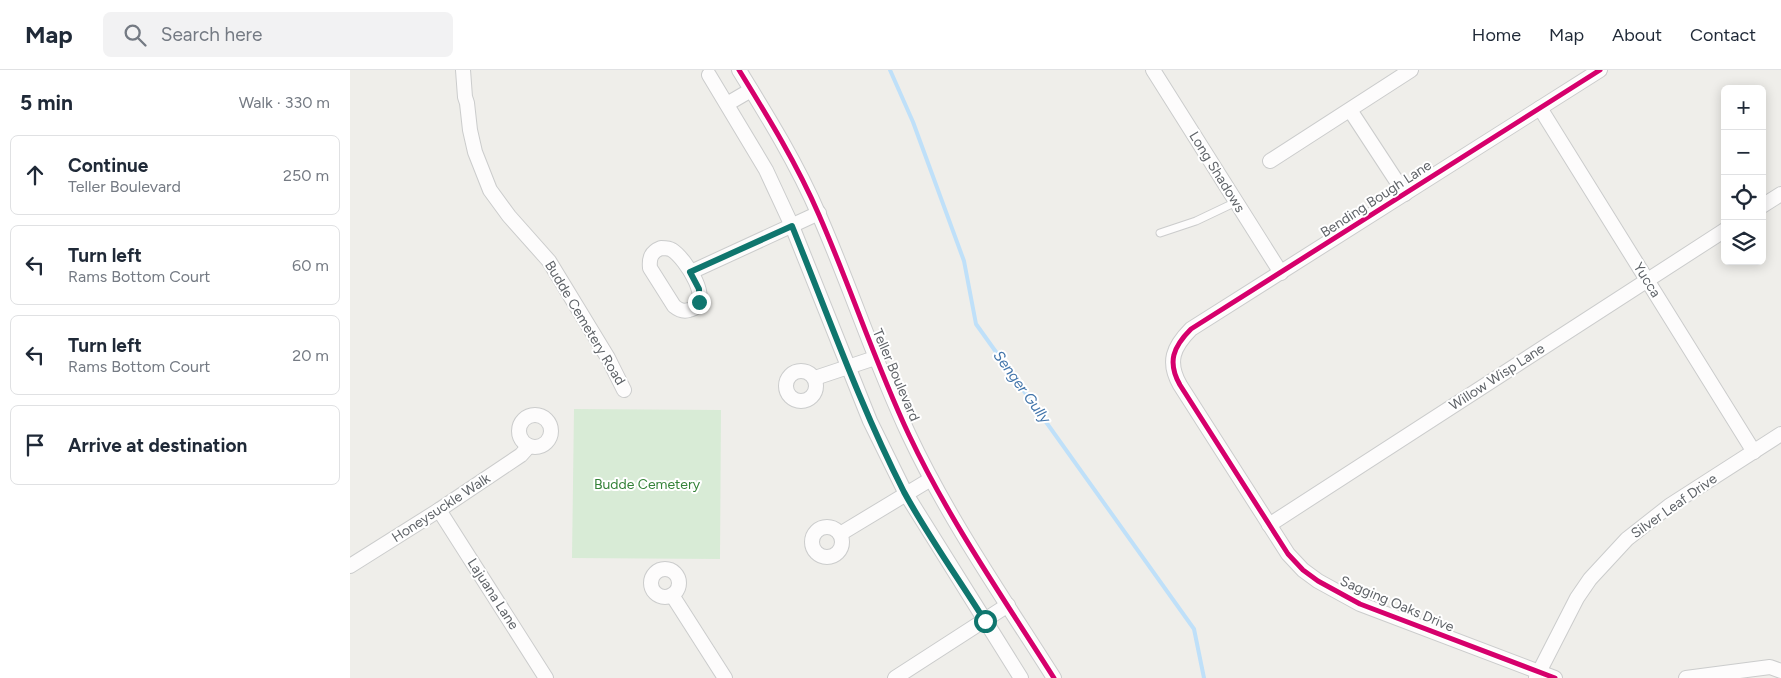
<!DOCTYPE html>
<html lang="en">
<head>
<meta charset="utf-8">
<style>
  :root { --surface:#fff; --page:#f2f2f3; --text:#1f2937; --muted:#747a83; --line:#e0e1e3 }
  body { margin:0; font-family:Figtree,sans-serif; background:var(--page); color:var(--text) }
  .controls { position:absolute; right:15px; top:15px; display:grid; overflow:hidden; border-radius:8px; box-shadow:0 2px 12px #0003 }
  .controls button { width:45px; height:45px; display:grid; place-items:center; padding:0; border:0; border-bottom:1px solid var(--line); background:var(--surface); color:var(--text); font:25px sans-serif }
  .stop { position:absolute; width:15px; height:15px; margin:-11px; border:4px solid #0f766e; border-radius:50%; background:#fff }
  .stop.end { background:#0f766e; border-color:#fff; box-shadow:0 1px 5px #0008 }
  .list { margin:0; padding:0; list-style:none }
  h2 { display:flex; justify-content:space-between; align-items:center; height:65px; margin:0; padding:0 20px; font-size:21px }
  h2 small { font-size:16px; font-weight:400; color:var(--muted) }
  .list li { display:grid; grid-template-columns:32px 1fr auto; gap:15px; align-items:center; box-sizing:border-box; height:80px; margin:0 10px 10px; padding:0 10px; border:1px solid var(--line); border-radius:8px }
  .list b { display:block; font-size:19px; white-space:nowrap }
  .list p { margin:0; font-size:16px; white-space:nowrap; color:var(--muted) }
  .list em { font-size:16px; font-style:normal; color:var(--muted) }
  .icon { flex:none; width:28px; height:28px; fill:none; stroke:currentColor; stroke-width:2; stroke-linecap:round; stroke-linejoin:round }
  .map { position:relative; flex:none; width:1431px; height:608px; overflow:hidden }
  header { display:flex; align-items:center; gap:30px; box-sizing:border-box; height:70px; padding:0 25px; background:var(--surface); border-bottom:1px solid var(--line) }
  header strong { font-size:24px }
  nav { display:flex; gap:28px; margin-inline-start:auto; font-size:18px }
  .search { width:350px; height:45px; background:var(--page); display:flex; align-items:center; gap:12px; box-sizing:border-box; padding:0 18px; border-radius:8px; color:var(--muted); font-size:19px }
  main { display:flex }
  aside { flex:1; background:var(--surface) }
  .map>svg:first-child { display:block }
</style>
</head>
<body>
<header>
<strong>Map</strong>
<div class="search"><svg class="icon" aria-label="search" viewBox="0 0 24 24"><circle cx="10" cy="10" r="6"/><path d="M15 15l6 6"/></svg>Search here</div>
<nav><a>Home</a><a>Map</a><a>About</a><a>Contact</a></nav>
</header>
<main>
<aside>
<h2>5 min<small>Walk · 330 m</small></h2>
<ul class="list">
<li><svg class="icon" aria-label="ahead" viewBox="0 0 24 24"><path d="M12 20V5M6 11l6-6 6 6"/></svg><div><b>Continue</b><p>Teller Boulevard</p></div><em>250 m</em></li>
<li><svg class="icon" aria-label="left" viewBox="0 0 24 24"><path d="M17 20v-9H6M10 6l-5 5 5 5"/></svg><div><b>Turn left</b><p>Rams Bottom Court</p></div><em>60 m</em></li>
<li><svg class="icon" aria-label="left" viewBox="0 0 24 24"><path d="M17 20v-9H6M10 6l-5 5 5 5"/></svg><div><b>Turn left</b><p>Rams Bottom Court</p></div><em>20 m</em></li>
<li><svg class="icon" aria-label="arrive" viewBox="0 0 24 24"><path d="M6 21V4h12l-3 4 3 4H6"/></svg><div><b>Arrive at destination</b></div></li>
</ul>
</aside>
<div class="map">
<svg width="1431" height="608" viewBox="0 0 1431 608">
  <rect width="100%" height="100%" fill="#efeeea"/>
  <path fill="#d8ebd6" d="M 224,339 L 371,340 L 370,489 L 222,488 Z"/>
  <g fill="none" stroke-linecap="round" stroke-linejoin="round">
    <path stroke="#bfe0f9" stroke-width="4" d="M 540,0 L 563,52 L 614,191 L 626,254 L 844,559 L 854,608"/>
    <g stroke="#cbcccc" stroke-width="9">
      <path id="service" d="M 810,163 L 846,151 L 886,132"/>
    </g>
    <g stroke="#cbcccc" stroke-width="16">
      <g id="minor">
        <path d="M 113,0 L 115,27 L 117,33 L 120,60 L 125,82 L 140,120 L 159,146 L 199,191 L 258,288 L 274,320"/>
        <path d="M 389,0 C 418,47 447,94 469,145 C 501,218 525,293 559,365 C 599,450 654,529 704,608"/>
        <path d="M 803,0 L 931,203"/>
        <path d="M 359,5 L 416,100 L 442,156 L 520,351 L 556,424 L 671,608"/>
        <path d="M 377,34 L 401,20"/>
        <path d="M 1190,38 L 1404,382"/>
        <path d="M 1000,40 L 1055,124"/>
        <path d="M 920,91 L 1061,0"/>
        <path d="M 1412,136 L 1431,124"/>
        <path d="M 311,178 C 314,178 319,178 322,180 C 335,188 366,234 339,240 C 333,242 329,240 324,236 L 300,198 C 299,188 301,182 311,178 Z"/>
        <path d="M 341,202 L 469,143"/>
        <circle cx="451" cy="316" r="15"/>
        <path d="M 465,308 L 525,288"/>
        <circle cx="185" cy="361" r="16"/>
        <path d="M 89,440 L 196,608"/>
        <path d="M 919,455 L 1375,160"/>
        <circle cx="477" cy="472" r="15"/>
        <path d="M 490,464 L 581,409"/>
        <path d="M 0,496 L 89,440 L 171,385 L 179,376"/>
        <circle cx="315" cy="513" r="14"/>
        <path d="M 322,525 L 375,608"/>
        <path d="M 545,608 L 658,535"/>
        <path d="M 1186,608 L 1227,528 L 1240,509 L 1277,469 L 1319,436 L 1431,364"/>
        <path d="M 1205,608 L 1010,534 L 968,511 L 953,500 L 938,484 L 830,315 C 817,292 823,277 841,259 L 1250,0"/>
        <path d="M 1336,608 L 1420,597 L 1431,601"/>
      </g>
    </g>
    <use href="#service" stroke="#fdfcfc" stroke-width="7"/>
    <use href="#minor" stroke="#fdfcfc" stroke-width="14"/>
    <g stroke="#fff" stroke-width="8">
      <g id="cycleway">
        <path d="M 389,0 C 418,47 447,94 469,145 C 501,218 525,293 559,365 C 599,450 654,529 704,608"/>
        <path d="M 1205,608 L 1010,534 L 968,511 L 953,500 L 938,484 L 830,315 C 817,292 823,277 841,259 L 1250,0"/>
      </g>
    </g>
    <use href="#cycleway" stroke="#d6006c" stroke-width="5"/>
  </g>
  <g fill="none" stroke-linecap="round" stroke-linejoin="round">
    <path stroke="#0f766e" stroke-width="6" d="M 349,232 L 349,219 L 340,202 L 442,156 C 478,245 510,336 554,422 C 578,466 608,508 635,551"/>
  </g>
  <g text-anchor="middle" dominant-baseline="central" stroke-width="4" stroke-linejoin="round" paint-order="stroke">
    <g font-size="14" fill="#5f6368" stroke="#fff">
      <text transform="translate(867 102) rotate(58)">Long Shadows</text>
      <text transform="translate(1026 129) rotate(-33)">Bending Bough Lane</text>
      <text transform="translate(1297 210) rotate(58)">Yucca</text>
      <text transform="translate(235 253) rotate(59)">Budde Cemetery Road</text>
      <text transform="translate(546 305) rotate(67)">Teller Boulevard</text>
      <text transform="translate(1147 307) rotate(-33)">Willow Wisp Lane</text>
      <text transform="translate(1324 436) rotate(-35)">Silver Leaf Drive</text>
      <text transform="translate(91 438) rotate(-33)">Honeysuckle Walk</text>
      <text transform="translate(143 524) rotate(57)">Lajuana Lane</text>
      <text transform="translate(1047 534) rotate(23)">Sagging Oaks Drive</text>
    </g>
    <g font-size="14" fill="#348238" stroke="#fff">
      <text x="297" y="414">Budde Cemetery</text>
    </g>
    <g font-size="15" font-style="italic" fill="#4174aa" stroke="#fff">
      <text transform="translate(672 317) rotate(54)">Senger Gully</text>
    </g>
  </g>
</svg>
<div class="controls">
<button>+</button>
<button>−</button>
<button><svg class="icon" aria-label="locate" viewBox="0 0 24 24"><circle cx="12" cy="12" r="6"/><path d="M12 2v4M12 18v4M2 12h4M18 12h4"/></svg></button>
<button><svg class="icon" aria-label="layers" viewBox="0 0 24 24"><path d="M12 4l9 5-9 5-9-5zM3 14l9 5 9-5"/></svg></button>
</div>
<div class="stop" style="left:635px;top:551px"></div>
<div class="stop end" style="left:349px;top:232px"></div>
</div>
</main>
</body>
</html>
